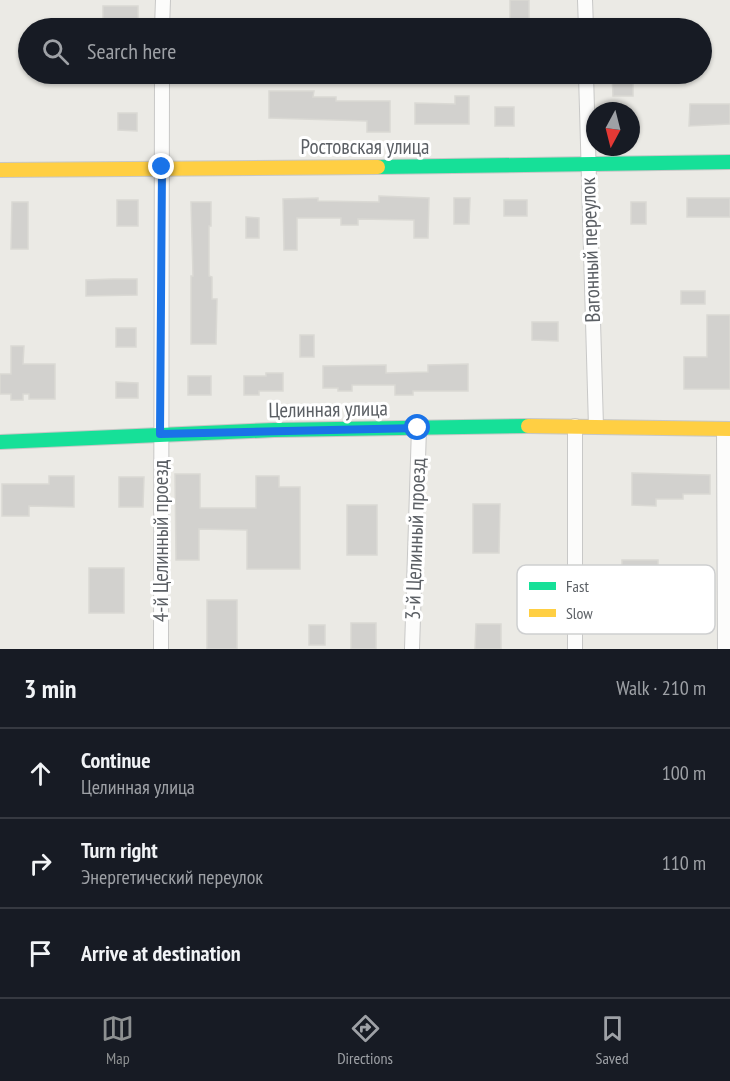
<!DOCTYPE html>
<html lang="en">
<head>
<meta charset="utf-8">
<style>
  :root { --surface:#171b24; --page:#20242c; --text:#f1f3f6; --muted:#9ea1a6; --line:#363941; --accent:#8d9091 }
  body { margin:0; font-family:"PT Sans Narrow",sans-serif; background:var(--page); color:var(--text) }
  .compass { position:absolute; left:586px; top:102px; width:54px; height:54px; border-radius:50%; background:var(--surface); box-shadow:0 2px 4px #0004; rotate:187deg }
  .stop { position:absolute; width:18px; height:18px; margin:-14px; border:4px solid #1a73e8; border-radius:50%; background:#fff }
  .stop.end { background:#1a73e8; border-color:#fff; box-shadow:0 2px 6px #0008 }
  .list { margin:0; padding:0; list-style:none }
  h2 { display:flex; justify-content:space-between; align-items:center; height:78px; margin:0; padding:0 24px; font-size:26px }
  h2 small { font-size:20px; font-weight:400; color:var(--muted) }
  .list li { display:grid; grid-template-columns:39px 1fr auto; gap:18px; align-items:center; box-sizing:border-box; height:90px; padding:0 24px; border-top:2px solid var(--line) }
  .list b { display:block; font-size:22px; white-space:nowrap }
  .list p { margin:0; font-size:20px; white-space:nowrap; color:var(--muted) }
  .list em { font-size:20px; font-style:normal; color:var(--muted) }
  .icon { flex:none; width:33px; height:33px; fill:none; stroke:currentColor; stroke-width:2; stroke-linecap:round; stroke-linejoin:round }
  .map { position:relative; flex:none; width:730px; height:649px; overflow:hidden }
  .search { position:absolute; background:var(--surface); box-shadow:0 2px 4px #0004; left:18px; right:18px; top:18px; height:66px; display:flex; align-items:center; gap:15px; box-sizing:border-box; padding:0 21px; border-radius:33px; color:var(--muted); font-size:22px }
  .sheet { height:348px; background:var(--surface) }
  nav { display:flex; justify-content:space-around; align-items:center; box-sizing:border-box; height:84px; border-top:2px solid var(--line); background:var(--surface); font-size:16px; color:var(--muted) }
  nav a { display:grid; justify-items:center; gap:3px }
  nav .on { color:var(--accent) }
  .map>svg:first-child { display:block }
</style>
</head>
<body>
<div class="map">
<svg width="730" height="649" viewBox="0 0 730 649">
  <rect width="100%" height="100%" fill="#ebeae5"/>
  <g fill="#d2d1ce" stroke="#dad9d4" stroke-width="1.5">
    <rect x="510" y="0" width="19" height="27"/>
    <path d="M 103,6 L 138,6 L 138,28 L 116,28 L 116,22 L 103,22 Z"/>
    <path d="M 612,74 L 633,74 L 633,96 L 613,96 Z"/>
    <path d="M 269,91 L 314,91 L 313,97 L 336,97 L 336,101 L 390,101 L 390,132 L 367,132 L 367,121 L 269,118 Z"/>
    <path d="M 455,96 L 469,96 L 469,124 L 415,124 L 415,103 L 455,104 Z"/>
    <path d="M 690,104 L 730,104 L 730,124 L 689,126 Z"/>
    <rect x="495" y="107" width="19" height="19"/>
    <path d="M 118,113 L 137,113 L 137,131 L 118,130 Z"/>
    <path d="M 379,196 L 429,198 L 428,238 L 414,238 L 414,220 L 358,219 L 358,225 L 341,225 L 341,218 L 297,218 L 297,250 L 284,250 L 283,199 L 318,198 L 318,201 L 379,202 Z"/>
    <path d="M 454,198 L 470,198 L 469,224 L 454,224 Z"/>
    <rect x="687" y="198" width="43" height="19"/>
    <rect x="117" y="200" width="21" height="26"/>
    <rect x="504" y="200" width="23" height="16"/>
    <path d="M 12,202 L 28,202 L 28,249 L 11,249 Z"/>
    <path d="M 191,202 L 211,202 L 211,226 L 209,226 L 209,276 L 212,277 L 212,299 L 217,299 L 216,344 L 191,344 L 191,276 L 193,276 Z"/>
    <rect x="631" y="202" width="15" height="22"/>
    <path d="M 246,217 L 259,218 L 259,238 L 246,238 Z"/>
    <path d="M 113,279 L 137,279 L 137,295 L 86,296 L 86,280 Z"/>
    <rect x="681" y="291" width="24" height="13"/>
    <path d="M 707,315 L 730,315 L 730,389 L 684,389 L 684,357 L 707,357 Z"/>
    <path d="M 532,322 L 558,322 L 558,341 L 532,340 Z"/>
    <rect x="116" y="328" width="20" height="19"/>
    <rect x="300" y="335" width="14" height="22"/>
    <path d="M 11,346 L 24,346 L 23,364 L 55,364 L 55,399 L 29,399 L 29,394 L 23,394 L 23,400 L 11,400 L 11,394 L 0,394 L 0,374 L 11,374 Z"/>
    <path d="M 468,364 L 468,391 L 413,391 L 413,395 L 395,395 L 395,385 L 352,385 L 352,391 L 338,391 L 338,388 L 323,388 L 323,366 L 386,365 L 386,373 L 428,372 L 428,365 Z"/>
    <path d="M 266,373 L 283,373 L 283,391 L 259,391 L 259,395 L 244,395 L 244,376 L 266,376 Z"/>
    <rect x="188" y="376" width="23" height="19"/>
    <path d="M 116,382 L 138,383 L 138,398 L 116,398 Z"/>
    <path d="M 632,473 L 710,475 L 710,494 L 683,494 L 683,499 L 656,499 L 656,506 L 632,505 Z"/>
    <path d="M 175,474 L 200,474 L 200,508 L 256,508 L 256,476 L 279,476 L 279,487 L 300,487 L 300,569 L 247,569 L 247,530 L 199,529 L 199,560 L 176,560 Z"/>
    <path d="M 49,476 L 74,476 L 74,507 L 29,506 L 29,516 L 2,516 L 2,484 L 49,484 Z"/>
    <path d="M 119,477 L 144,477 L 143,507 L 119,507 Z"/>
    <path d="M 473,504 L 500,504 L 499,553 L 473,553 Z"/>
    <rect x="347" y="505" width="30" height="50"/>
    <path d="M 622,560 L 658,560 L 658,585 L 645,585 L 645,631 L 613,631 L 613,602 L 622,602 Z"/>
    <rect x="89" y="568" width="35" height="45"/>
    <rect x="207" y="600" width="30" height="49"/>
    <rect x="351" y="623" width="25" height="26"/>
    <path d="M 476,624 L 501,624 L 501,649 L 475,649 Z"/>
    <rect x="309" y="625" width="16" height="20"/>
  </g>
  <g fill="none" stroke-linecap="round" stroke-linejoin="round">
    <g stroke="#c8c8c7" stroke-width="16">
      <g id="street">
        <path d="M 585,0 L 586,28"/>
        <path d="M 162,28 L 163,0"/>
        <path d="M 586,74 L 596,427"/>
        <path d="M 724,429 L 725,649"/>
        <path d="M 161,649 L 162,74"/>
        <path d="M 412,649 L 419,428"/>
        <path d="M 575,649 L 575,426"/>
      </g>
    </g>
    <g stroke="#c7c7c6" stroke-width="16">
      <g id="fast">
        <path d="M 378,167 L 730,162"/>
        <path d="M 0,442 L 274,430 L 528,426"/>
      </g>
    </g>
    <g stroke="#c7c7c6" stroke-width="16">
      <g id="slow">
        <path d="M 0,170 L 378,167"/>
        <path d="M 528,426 L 730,429"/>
      </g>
    </g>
    <use href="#street" stroke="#fcfcfb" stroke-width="14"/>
    <use href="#fast" stroke="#16e098" stroke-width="14"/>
    <use href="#slow" stroke="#ffcf43" stroke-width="14"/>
  </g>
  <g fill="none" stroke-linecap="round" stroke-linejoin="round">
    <path stroke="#1a73e8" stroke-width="8" d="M 162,167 L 160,434 L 418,428"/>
  </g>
  <g text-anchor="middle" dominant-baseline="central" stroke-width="6" stroke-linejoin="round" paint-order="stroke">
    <g font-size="21" fill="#5b5f64" stroke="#fff">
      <text x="365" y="146">Ростовская улица</text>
      <text transform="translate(590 250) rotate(-92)">Вагонный переулок</text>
      <text transform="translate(328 409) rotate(-1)">Целинная улица</text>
      <text transform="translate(415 539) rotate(-88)">3-й Целинный проезд</text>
      <text transform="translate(160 541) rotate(-90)">4-й Целинный проезд</text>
    </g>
  </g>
  <rect x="517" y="565" width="198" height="69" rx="9" fill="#fff" stroke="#cecfd0" stroke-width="1.5"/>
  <rect x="529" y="582" width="27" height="8" fill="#16e098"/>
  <rect x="529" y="609" width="27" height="8" fill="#ffcf43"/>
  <g font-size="16" fill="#5b5f64">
    <text x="566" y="592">Fast</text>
    <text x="566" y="619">Slow</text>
  </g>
</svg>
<svg class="compass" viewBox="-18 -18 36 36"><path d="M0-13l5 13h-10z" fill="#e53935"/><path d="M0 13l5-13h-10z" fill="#9ea1a6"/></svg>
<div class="stop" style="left:418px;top:428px"></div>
<div class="stop end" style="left:162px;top:167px"></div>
<div class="search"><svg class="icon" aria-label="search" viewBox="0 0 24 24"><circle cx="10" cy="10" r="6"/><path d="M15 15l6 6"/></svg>Search here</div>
</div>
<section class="sheet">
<h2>3 min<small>Walk · 210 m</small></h2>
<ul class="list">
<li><svg class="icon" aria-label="ahead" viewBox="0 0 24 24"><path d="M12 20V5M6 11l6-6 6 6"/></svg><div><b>Continue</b><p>Целинная улица</p></div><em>100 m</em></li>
<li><svg class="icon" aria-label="right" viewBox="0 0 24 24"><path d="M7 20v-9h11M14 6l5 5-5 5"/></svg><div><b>Turn right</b><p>Энергетический переулок</p></div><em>110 m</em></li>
<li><svg class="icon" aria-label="arrive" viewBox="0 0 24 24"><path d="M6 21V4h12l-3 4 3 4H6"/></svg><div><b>Arrive at destination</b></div></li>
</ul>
</section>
<nav>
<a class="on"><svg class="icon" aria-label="map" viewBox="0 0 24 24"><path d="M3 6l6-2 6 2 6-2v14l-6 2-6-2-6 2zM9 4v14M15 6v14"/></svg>Map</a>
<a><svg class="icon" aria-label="directions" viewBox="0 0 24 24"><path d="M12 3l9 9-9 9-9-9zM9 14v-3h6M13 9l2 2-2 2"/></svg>Directions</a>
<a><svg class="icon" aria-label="saved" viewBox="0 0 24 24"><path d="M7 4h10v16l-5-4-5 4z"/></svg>Saved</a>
</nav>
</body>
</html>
